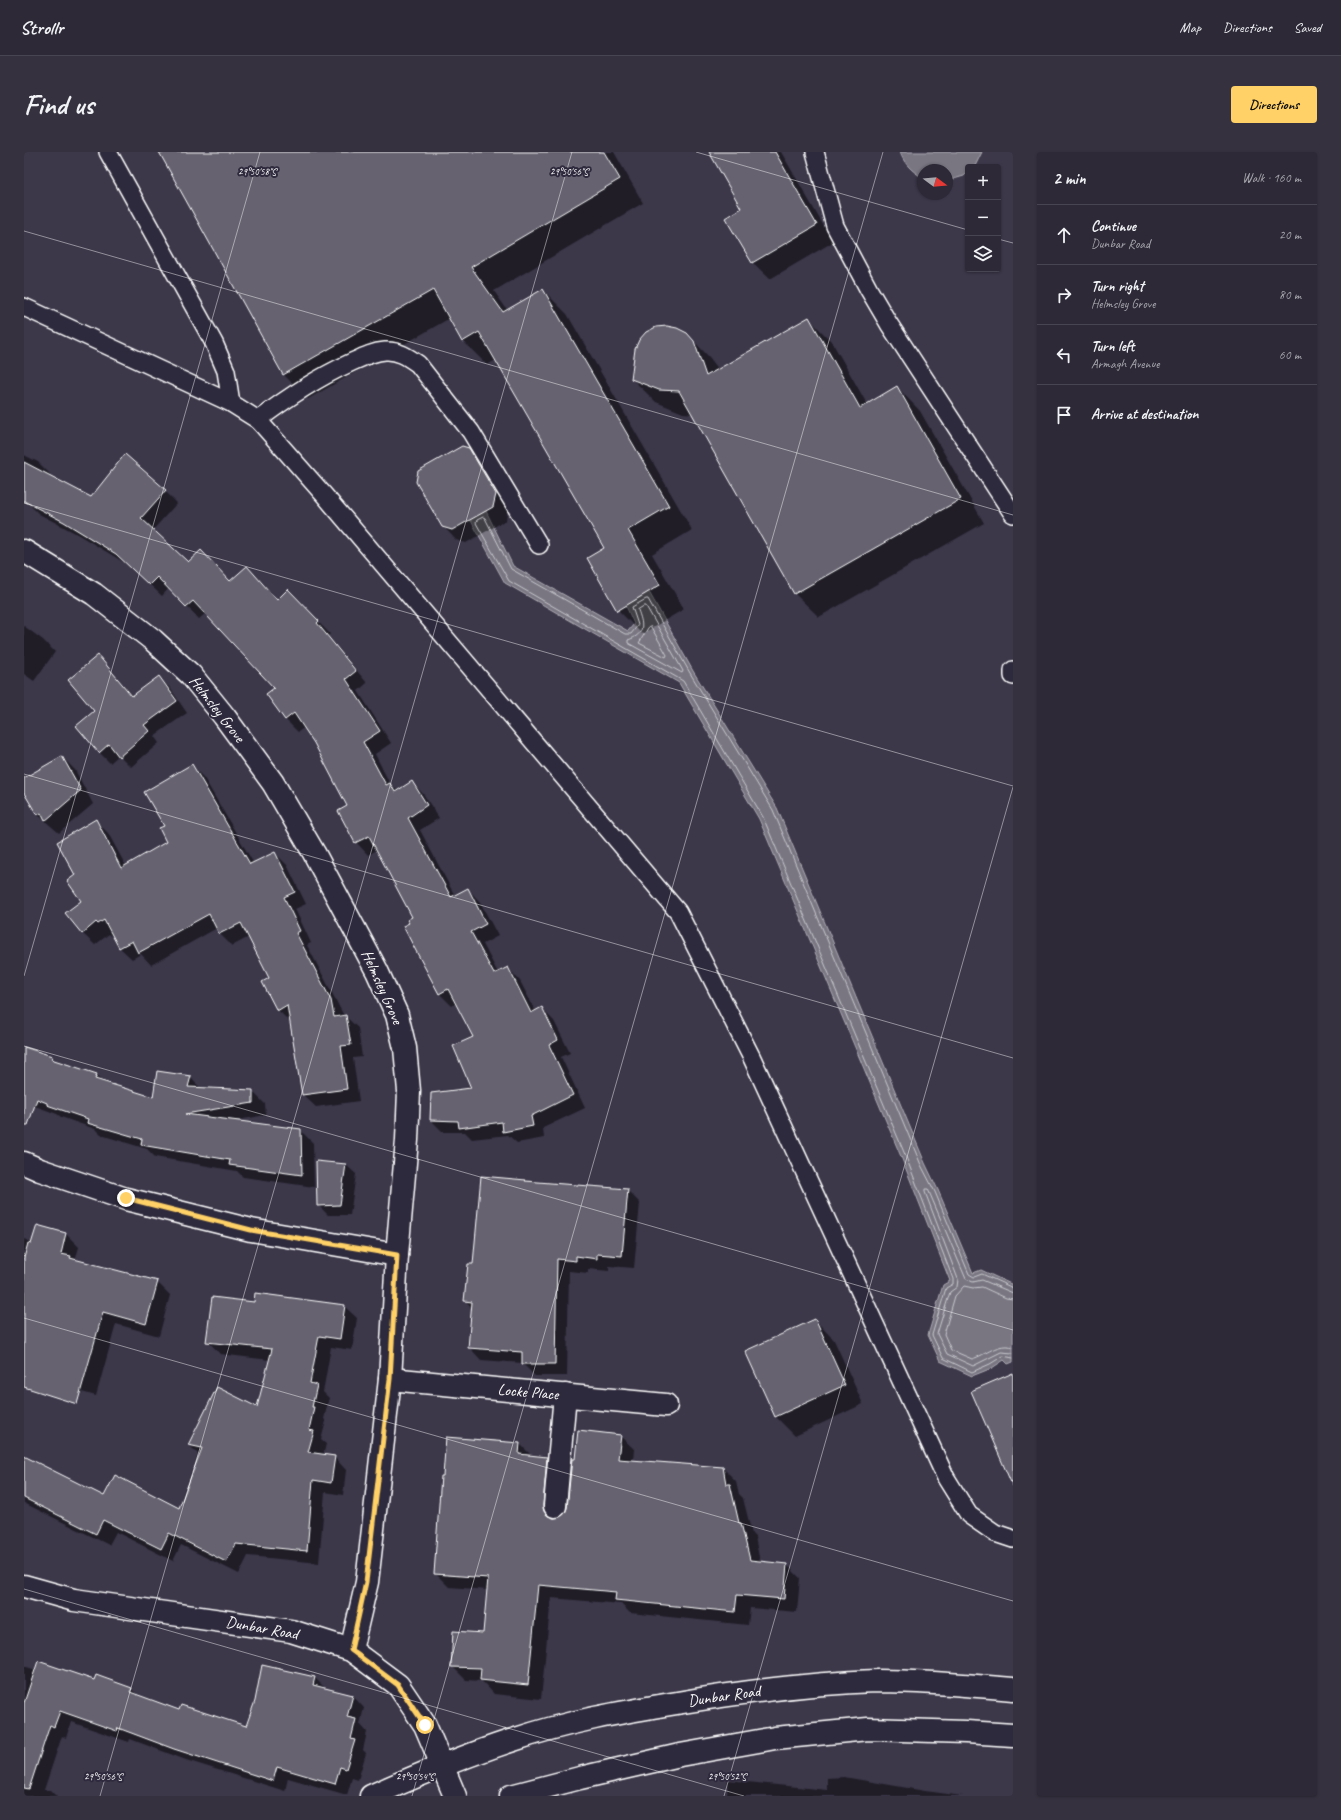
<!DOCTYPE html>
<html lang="en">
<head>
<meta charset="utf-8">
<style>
  :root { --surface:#2d2937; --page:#35313f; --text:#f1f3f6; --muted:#a7a6ad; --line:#484552; --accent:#ffd166 }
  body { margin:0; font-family:Caveat,sans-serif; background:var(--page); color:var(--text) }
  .controls { position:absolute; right:12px; top:12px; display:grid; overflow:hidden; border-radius:4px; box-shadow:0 1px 3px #0004 }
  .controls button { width:36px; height:36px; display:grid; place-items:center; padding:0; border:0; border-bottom:1px solid var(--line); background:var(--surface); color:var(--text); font:20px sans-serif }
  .compass { position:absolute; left:893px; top:12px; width:36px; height:36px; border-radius:50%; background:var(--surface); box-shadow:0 1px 3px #0004; rotate:106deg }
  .stop { position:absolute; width:12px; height:12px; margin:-9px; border:3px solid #ffd166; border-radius:50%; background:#fff }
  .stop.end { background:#ffd166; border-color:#fff; box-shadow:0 1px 4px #0008 }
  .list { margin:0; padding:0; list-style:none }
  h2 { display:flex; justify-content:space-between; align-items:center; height:52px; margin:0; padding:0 16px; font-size:17px }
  h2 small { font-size:13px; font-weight:400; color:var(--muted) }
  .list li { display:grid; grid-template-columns:26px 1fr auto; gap:12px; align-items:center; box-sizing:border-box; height:60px; padding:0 16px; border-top:1px solid var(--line) }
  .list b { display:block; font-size:15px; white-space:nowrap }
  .list p { margin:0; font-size:13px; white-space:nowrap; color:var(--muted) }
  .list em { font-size:13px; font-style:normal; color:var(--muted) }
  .icon { flex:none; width:22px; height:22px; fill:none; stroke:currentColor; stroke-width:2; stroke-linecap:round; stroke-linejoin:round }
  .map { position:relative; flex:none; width:989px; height:1644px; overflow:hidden; border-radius:4px }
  header { display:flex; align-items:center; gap:24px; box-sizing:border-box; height:56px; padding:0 20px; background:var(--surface); border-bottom:1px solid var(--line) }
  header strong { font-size:19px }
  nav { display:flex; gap:22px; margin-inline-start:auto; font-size:14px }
  .intro { display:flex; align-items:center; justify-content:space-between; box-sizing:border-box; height:96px; padding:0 24px }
  h1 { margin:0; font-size:28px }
  .button { padding:10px 18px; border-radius:4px; background:var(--accent); color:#111; font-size:14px; font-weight:700 }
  main { display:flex; gap:24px; padding:0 24px }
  aside { flex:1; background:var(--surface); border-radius:4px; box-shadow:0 1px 3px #0004 }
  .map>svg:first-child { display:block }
</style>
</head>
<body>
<header>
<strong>Strollr</strong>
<nav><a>Map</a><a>Directions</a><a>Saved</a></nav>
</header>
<div class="intro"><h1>Find us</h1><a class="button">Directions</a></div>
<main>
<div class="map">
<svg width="989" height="1644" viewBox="0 0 989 1644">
  <rect width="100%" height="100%" fill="#3c3749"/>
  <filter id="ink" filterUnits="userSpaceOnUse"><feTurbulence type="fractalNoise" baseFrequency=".025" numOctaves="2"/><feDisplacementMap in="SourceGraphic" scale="8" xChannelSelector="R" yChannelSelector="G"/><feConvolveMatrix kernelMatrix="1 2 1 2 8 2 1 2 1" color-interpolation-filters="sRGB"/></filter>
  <g filter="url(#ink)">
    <g fill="#797682" stroke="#afadb4">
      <path d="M 876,0 L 958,0 L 951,14 L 944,15 L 944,20 L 940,24 L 923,29 L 923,18 L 899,18 L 899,26 C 888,19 880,12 876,0 Z"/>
      <path d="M 462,359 L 489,414 L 604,479 L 610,472 L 602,454 L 625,440 L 669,519 L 753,656 L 901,1011 L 914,1038 L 949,1121 L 957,1118 L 989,1133 L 989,1210 L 984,1212 L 980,1208 L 968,1216 L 948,1224 L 916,1209 L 904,1183 L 919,1133 L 926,1129 L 878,1007 L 735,667 L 655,531 L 481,431 L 446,367 Z"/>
    </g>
    <g fill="#0007">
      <path d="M 136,0 L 590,0 L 619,51 L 470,139 L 484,159 L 519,138 L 543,162 L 668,378 L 628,402 L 660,457 L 618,482 L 594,458 L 582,396 L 472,208 L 463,213 L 439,189 L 426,166 L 284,247 L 260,223 Z"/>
      <path d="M 686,0 L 757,0 L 809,90 L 746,127 L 728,110 L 719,56 Z"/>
      <path d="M 785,167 L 808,190 L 843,252 L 873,235 L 896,259 L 960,371 L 795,465 L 771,442 L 669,262 L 659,261 L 632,250 L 608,227 L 662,181 L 686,206 L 695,218 Z"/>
      <path d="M 445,297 L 458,311 L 484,356 L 482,368 L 442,391 L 432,388 L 419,374 Z"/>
      <path d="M 0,303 L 14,310 L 26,322 L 25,324 L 67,346 L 141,339 L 153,351 L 129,378 L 164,412 L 177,399 L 207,430 L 235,427 L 254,448 L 264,439 L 306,482 L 304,484 L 343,531 L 334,539 L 367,591 L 351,602 L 366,632 L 374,639 L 388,630 L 400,643 L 415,666 L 396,678 L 431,744 L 444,737 L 456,750 L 474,784 L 459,792 L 474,821 L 484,816 L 496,829 L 512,860 L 518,857 L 530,869 L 546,901 L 537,905 L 561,956 L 519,976 L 520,986 L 493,991 L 484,983 L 448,987 L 441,980 L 419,980 L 407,968 L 449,936 L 451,886 L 432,851 L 428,854 L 416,842 L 393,799 L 387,771 L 389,765 L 353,698 L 344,703 L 332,690 L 324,654 L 291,590 L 281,575 L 274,580 L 262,568 L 243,542 L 251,536 L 182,461 L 175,467 L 145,436 L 138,444 L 106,414 L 53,382 L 15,362 L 3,350 L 0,343 Z"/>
      <path d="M 0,474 L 19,488 L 31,500 L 10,529 L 0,522 Z"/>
      <path d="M 74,504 L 109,544 L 135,526 L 146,536 L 163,561 L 130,584 L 135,591 L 107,615 L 95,603 L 86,611 L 75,600 L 72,559 Z"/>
      <path d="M 38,605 L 51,618 L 69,652 L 35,681 L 13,662 L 0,639 L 0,627 Z"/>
      <path d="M 168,614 L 180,626 L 230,712 L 251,701 L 263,713 L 282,752 L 271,757 L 287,791 L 283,793 L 320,864 L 321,864 L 334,876 L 338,905 L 329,906 L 335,949 L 292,955 L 279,943 L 267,871 L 254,858 L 247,826 L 225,785 L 208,794 L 196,782 L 193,776 L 127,813 L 117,802 L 108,807 L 95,795 L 89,782 L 87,784 L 85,782 L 71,793 L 58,781 L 58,749 L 52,723 L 72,669 L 84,681 L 102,714 L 143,690 L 142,674 Z"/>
      <path d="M 0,896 L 28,905 L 31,909 L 72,922 L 81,932 L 129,946 L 166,925 L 177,937 L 228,939 L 241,952 L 242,963 L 208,969 L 276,978 L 289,991 L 290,1035 L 219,1025 L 213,1019 L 131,1005 L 123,997 L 77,983 L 71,977 L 37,965 L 33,962 L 0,950 Z"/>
      <path d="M 322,1013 L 332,1022 L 326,1063 L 304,1063 L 294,1053 Z"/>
      <path d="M 458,1025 L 501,1029 L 503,1030 L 603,1038 L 616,1051 L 610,1116 L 585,1114 L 585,1119 L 564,1117 L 564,1121 L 545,1119 L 543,1224 L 511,1224 L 498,1211 L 457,1208 L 445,1195 L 448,1156 L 441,1148 L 450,1113 Z"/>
      <path d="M 14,1074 L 42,1082 L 55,1095 L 51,1109 L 133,1130 L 146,1143 L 135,1184 L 92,1172 L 72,1244 L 18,1229 L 0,1217 L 0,1087 L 9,1091 Z"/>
      <path d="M 231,1151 L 320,1154 L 333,1166 L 328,1198 L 307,1195 L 299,1240 L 305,1246 L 300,1267 L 302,1269 L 297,1288 L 302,1292 L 299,1304 L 310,1305 L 322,1318 L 319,1343 L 301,1340 L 295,1411 L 224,1404 L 215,1422 L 157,1393 L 149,1409 L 92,1380 L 85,1393 L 0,1351 L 0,1305 L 81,1346 L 156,1357 L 176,1304 L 165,1293 L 234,1257 L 246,1208 L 196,1202 L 184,1189 Z"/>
      <path d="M 791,1168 L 810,1188 L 839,1252 L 771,1284 L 752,1265 L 722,1199 Z"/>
      <path d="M 596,1284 L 610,1297 L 609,1309 L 699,1316 L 712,1329 L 715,1342 L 719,1346 L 728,1382 L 731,1385 L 736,1410 L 762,1412 L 776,1426 L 773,1460 L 726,1456 L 724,1473 L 606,1461 L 597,1452 L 527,1446 L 517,1547 L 470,1542 L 458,1529 L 442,1528 L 428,1514 L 460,1482 L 464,1438 L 425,1435 L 411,1421 L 496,1292 L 508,1304 L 522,1306 L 536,1319 L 532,1367 L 537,1366 L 542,1362 L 544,1356 L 552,1308 Z"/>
      <path d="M 0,1514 L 12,1518 L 107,1537 L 115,1544 L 156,1559 L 223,1575 L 290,1525 L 302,1537 L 329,1544 L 340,1556 L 336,1572 L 343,1580 L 339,1598 L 342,1601 L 334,1628 L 328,1626 L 323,1643 L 264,1626 L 261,1639 L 162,1608 L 106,1587 L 105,1590 L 47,1570 L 42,1586 L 38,1584 L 20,1638 L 27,1638 L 33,1644 L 0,1644 Z"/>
      <path d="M 820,1625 L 901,1639 L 939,1644 L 703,1644 L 704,1628 L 803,1638 L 803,1626 Z"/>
    </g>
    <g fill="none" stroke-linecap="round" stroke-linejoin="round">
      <g stroke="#c9c8cd" stroke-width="1">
        <path d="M 620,454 L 622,454 L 659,519 L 658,521 L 604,491 L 604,488 C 622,482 619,472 614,458 Z"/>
        <path d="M 627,475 L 643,503 L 642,505 L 615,491 L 624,476 Z"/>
        <path d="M 989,1136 L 958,1122 L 950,1125 L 945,1122 L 911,1040 L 897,1013 L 749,658 L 666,521 L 624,447 L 622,447 L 608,455 L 614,473 L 607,482 L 601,482 L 487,417 L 461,366 L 459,365 L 453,368 L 452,371 L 485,429 L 659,529 L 739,665 L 882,1005 L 929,1127 L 929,1132 L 922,1136 L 908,1183 L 919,1206 L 948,1220 L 966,1212 L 979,1204 L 989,1206"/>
        <path d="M 989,1141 L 958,1128 L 949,1130 L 942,1127 L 906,1042 L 904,1037 L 901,1037 L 901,1040 L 934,1127 L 933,1135 L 926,1140 L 913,1182 L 923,1202 L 949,1214 L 977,1200 L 989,1201"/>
        <path d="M 989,1147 L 982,1146 L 958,1135 L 949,1136 L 940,1134 L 931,1144 L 920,1182 L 927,1198 L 948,1207 C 962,1203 974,1190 989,1195"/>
      </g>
    </g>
    <g fill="#666270" stroke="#fff">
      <path d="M 135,0 L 580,0 L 596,27 L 447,115 L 479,160 L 519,137 L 645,354 L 604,378 L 636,433 L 593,459 L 563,406 L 580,396 L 455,180 L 438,190 L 409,138 L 259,223 Z"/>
      <path d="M 685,0 L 751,0 L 793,73 L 728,111 L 701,66 L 717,56 Z"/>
      <path d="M 785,165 L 836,256 L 873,234 L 937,347 L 770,442 L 655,239 L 635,238 L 607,227 L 611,197 L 615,188 L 622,180 L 632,175 L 643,174 L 653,176 L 663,181 L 670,189 L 682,224 Z"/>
      <path d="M 438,294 L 445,296 L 472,342 L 469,355 L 428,378 L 418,375 L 392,330 L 394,319 Z"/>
      <path d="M 101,302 L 142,338 L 117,366 L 164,410 L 177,398 L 206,429 L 223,414 L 253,448 L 264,437 L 295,469 L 293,471 L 332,519 L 322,527 L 356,579 L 339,590 L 362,633 L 366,631 L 371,640 L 388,629 L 403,653 L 384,666 L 427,745 L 444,736 L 462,772 L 447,780 L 470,822 L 484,815 L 507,861 L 518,855 L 534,888 L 525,893 L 549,943 L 507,964 L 509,974 L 479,980 L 478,970 L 435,976 L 434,969 L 406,968 L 407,941 L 447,936 L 429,894 L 449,885 L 424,837 L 415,842 L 392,799 L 379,774 L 385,771 L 383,768 L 388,765 L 345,684 L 331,691 L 314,659 L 323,654 L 290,591 L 270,561 L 261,568 L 242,542 L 250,536 L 169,449 L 162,455 L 133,425 L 125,433 L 92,402 L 40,370 L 0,349 L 0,310 L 67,345 Z"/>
      <path d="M 74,503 L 108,544 L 135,524 L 153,549 L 120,573 L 125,579 L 95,605 L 85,592 L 75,601 L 52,574 L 70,559 L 44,528 Z"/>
      <path d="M 38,604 L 57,638 L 21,669 L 17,661 L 13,663 L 0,641 L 0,626 Z"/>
      <path d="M 168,612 L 226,712 L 251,700 L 271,740 L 260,745 L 276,779 L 272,781 L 307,848 L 310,865 L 322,863 L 327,893 L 317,894 L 323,937 L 278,943 L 263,853 L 253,859 L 238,830 L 245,826 L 217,771 L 195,782 L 185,762 L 114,801 L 108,789 L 95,796 L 80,768 L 74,772 L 72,770 L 58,782 L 41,761 L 57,749 L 43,729 L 51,723 L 33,690 L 72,667 L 97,716 L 142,690 L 135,676 L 140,674 L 120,640 Z"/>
      <path d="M 0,895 L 28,904 L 27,907 L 73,922 L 71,927 L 129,945 L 133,919 L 167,924 L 164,935 L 229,938 L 229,951 L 161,962 L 277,977 L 278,1023 L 205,1013 L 206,1008 L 117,993 L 118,987 L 63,971 L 64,967 L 23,953 L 23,951 L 13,947 L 4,973 L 0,973 Z"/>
      <path d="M 292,1009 L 322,1012 L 316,1053 L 293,1054 Z"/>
      <path d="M 457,1024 L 502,1028 L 501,1029 L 604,1037 L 598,1104 L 573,1102 L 573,1107 L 552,1104 L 552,1109 L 533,1107 L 531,1212 L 498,1212 L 498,1200 L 444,1196 L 448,1150 L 440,1149 L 444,1112 L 449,1112 Z"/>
      <path d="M 13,1073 L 42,1081 L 37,1102 L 47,1104 L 46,1106 L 134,1129 L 122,1172 L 79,1160 L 53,1252 L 0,1235 L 0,1106 L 4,1091 L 7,1092 Z"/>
      <path d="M 231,1141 L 321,1153 L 316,1187 L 295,1184 L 286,1231 L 293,1233 L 288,1255 L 290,1255 L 285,1278 L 290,1279 L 284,1300 L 311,1304 L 307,1331 L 289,1328 L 283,1399 L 212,1392 L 202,1410 L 145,1381 L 137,1397 L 79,1368 L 72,1382 L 0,1346 L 0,1304 L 80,1344 L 91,1323 L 155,1356 L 178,1296 L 164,1293 L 193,1235 L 233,1255 L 248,1197 L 182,1190 L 188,1145 L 230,1150 Z"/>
      <path d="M 791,1167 L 821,1233 L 751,1265 L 721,1199 Z"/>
      <path d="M 989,1221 L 989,1335 L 947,1239 Z"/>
      <path d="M 554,1278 L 597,1283 L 594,1307 L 699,1315 L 702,1332 L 706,1332 L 715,1371 L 717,1371 L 726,1408 L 763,1412 L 760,1447 L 713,1443 L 711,1460 L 591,1448 L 592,1440 L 514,1433 L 504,1533 L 456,1528 L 457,1516 L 427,1515 L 429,1479 L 459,1481 L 464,1426 L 410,1422 L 417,1324 L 419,1324 L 422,1285 L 496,1291 L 495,1302 L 523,1305 L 519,1353 L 520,1359 L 524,1364 L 530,1366 L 536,1365 L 541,1361 L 543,1356 L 548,1307 L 551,1307 Z"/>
      <path d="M 14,1509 L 70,1528 L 72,1523 L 108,1536 L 106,1540 L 155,1558 L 157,1553 L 222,1574 L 231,1549 L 238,1513 L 291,1525 L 289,1533 L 329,1543 L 323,1565 L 332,1567 L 327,1587 L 331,1588 L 322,1617 L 316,1615 L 311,1632 L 253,1615 L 249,1629 L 150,1597 L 94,1576 L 93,1579 L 36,1559 L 30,1575 L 26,1573 L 5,1637 L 0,1636 L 0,1551 Z"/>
    </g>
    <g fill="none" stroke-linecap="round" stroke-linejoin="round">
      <g stroke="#fff" stroke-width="20">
        <g id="service">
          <path d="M 84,0 L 190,191 L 202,219 L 207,251"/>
          <path d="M 791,0 L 811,74 L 845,138 L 865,172 L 989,362"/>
          <path d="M 0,155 L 207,251 L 234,268"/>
          <path d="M 515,393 L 447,280 L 394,212 C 384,205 374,198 361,199 C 348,200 337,206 326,211 C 291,227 264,245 234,268 L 301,344 L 654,760 L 727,904 L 922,1326 L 945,1363 L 971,1381 L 989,1387"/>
          <path d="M 989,518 L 989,524"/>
        </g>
      </g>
      <g stroke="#fff" stroke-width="25">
        <g id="minor">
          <path d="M 0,399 L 70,442 L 129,488 L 167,523 L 200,564 L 249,631 L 290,701 L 353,819 L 373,863 L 381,896 L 385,939 L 383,988 L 373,1103 L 366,1227 L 343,1430 L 327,1498"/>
          <path d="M 0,1011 L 16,1018 L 102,1047 L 227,1078 L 373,1103"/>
          <path d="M 366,1227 L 642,1253"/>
          <path d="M 531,1354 L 541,1243"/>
          <path d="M 0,1434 L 50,1448 L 267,1479 L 327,1498 L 374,1533 L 401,1573 L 431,1644"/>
        </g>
      </g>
      <g stroke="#fff" stroke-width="25">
        <g id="tertiary">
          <path d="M 347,1644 C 394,1623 440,1604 489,1588 C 542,1570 597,1560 653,1551 C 719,1540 787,1531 854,1529 C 899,1529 944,1533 989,1537"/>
          <path d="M 487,1644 L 556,1626 L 656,1603 L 751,1586 L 844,1577 L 942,1580 L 989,1583"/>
        </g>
      </g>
      <use href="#service" stroke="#2f2a3d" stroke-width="17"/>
      <use href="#minor" stroke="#2f2a3d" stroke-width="22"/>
      <use href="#tertiary" stroke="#2f2a3d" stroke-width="22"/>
    </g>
  </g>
  <g fill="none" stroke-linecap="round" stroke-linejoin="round" filter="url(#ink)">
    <path stroke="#ffd166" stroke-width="5" d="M 102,1046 L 227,1078 L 373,1103 L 366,1227 L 342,1430 L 327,1498 L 374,1533 L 401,1573"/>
  </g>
  <path fill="none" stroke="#fff" stroke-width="1" stroke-opacity="0.45" d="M 672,0 L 944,78M 0,79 L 989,363M 974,87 L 989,91M 0,351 L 989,634M 0,622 L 989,906M 0,824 L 236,0M 0,894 L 989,1178M 0,1166 L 989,1449M 0,1437 L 720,1644M 76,1644 L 548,0M 388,1644 L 859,0M 700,1644 L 989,635"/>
  <g text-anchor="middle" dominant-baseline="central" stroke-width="4" stroke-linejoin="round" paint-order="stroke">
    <g font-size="16" fill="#fff" stroke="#2f2a3d">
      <text transform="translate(193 557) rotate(52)">Helmsley Grove</text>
      <text transform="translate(358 835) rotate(66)">Helmsley Grove</text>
      <text transform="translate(504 1240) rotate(5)">Locke Place</text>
      <text transform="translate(238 1476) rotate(10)">Dunbar Road</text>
      <text transform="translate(700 1544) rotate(-8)">Dunbar Road</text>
    </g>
  </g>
  <g font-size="10" text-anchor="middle" fill="#fff" stroke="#2f2a3d" stroke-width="4" stroke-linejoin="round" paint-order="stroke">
    <text x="233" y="23">29°50'58"S</text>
    <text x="545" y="23">29°50'56"S</text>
    <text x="79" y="1628">29°50'56"S</text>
    <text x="391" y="1628">29°50'54"S</text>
    <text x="703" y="1628">29°50'52"S</text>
  </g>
</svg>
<div class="controls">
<button>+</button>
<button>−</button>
<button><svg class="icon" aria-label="layers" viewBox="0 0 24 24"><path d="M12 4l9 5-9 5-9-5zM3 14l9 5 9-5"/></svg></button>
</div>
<svg class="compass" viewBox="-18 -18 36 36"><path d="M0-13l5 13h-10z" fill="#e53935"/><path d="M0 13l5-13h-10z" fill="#a7a6ad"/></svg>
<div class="stop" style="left:401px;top:1573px"></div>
<div class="stop end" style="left:102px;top:1046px"></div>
</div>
<aside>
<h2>2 min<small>Walk · 160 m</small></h2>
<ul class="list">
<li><svg class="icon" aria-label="ahead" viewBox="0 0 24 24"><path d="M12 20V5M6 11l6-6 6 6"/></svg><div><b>Continue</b><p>Dunbar Road</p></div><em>20 m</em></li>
<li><svg class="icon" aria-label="right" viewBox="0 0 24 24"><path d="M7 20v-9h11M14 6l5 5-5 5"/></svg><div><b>Turn right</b><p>Helmsley Grove</p></div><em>80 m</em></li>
<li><svg class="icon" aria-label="left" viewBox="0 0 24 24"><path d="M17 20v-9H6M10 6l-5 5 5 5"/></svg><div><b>Turn left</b><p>Armagh Avenue</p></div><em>60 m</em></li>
<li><svg class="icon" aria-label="arrive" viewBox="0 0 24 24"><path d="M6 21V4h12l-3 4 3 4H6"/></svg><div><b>Arrive at destination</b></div></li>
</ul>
</aside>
</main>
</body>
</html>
